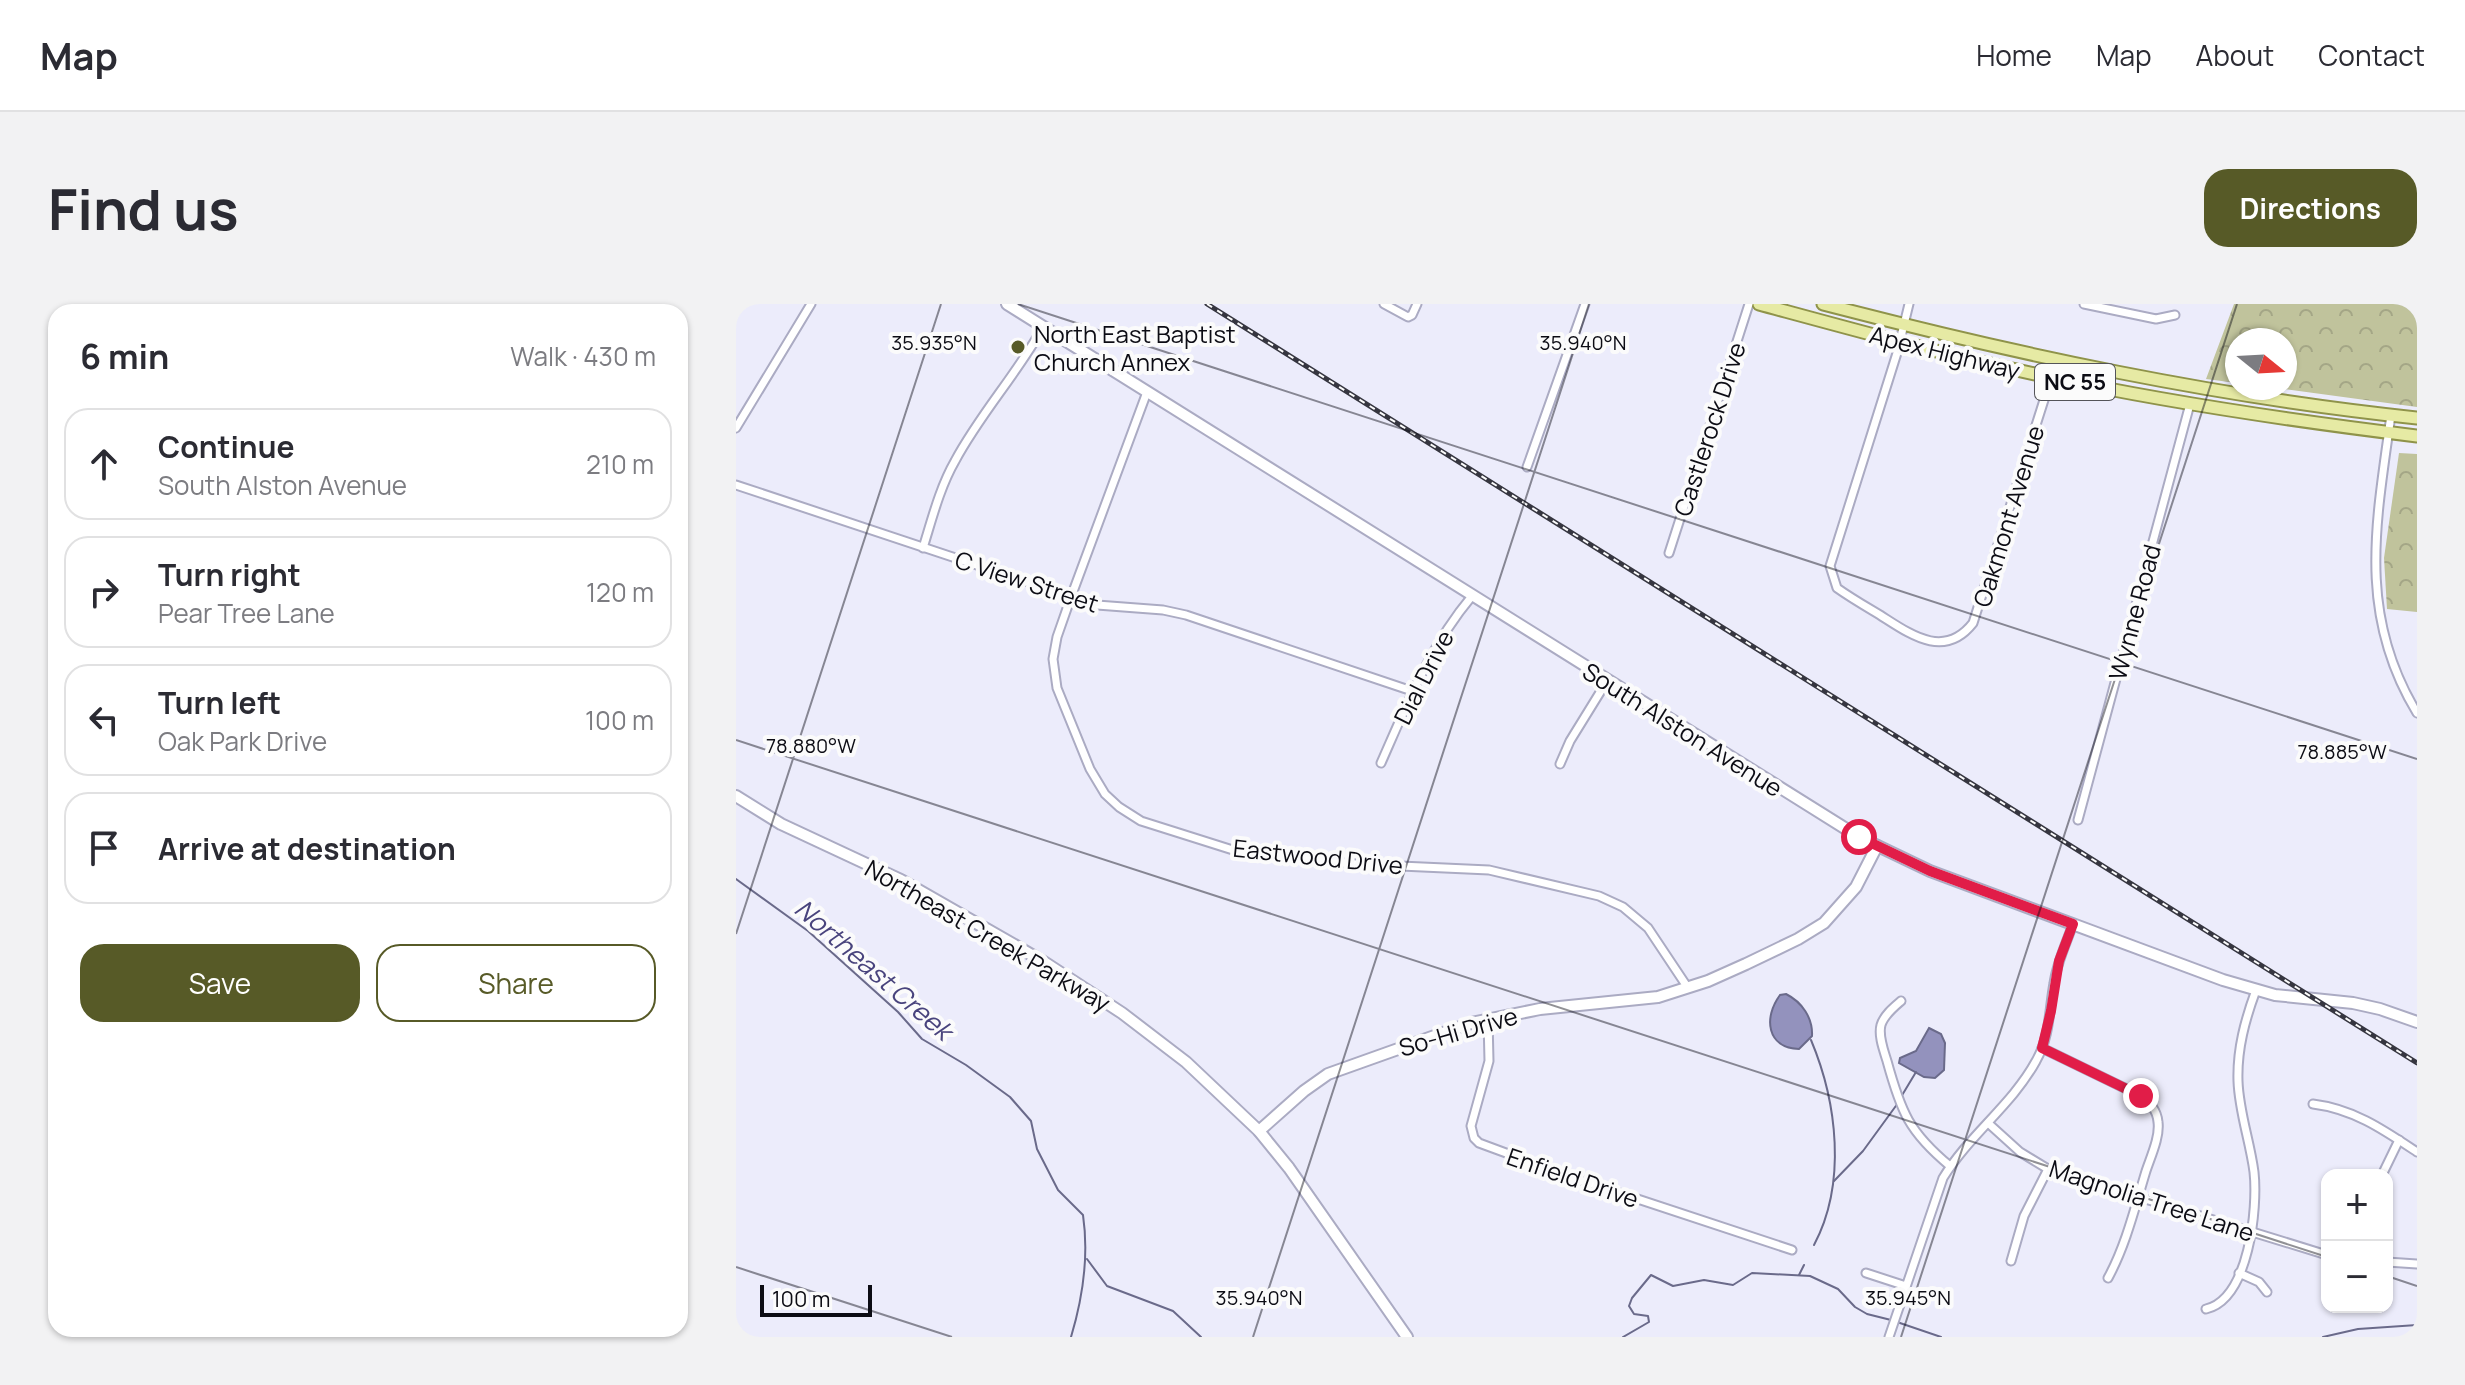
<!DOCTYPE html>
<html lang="en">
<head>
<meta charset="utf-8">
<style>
  :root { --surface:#fff; --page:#f2f2f3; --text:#2b2b33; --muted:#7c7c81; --line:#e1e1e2; --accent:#575a27 }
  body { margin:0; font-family:Manrope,sans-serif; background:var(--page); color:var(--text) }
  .controls { position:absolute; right:24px; bottom:24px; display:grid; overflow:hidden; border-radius:16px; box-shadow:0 2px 6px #0004 }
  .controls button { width:72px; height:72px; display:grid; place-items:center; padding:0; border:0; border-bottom:2px solid var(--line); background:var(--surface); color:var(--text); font:40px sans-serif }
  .compass { position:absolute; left:1489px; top:24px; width:72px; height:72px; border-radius:50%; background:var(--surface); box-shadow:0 2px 6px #0004; rotate:108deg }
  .scale { position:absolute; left:24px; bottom:20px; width:112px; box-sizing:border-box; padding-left:8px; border:4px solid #0c0c14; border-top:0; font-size:22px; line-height:28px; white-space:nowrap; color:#0c0c14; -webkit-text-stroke:6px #fbfbfb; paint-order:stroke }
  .stop { position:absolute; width:24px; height:24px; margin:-18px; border:6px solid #e11d48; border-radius:50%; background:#fff }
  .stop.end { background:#e11d48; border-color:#fff; box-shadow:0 2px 8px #0008 }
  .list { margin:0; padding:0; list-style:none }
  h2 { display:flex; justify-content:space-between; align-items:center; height:104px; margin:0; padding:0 32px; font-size:34px }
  h2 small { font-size:26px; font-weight:400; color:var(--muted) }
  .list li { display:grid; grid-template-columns:52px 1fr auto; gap:24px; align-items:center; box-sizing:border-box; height:112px; margin:0 16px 16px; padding:0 16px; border:2px solid var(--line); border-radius:24px }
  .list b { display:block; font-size:30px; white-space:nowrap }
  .list p { margin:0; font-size:26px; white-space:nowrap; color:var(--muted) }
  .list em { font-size:26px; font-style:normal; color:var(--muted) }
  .actions { display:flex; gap:16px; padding:24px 32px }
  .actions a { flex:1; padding:18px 0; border:2px solid var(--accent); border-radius:24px; text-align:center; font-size:28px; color:var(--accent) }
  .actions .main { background:var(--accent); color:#fff }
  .icon { flex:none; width:44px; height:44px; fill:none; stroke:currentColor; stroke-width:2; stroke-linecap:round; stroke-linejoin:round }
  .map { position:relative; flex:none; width:1681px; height:1033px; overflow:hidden; border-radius:24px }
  header { display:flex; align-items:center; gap:48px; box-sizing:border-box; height:112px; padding:0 40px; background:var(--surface); border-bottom:2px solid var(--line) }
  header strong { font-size:38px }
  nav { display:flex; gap:44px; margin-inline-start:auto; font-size:28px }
  .intro { display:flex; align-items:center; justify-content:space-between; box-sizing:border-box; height:192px; padding:0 48px }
  h1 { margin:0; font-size:56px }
  .button { padding:20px 36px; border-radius:24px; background:var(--accent); color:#fff; font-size:28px; font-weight:700 }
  main { display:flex; gap:48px; padding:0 48px }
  aside { flex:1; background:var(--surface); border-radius:24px; box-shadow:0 2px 6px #0004 }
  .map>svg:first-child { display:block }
</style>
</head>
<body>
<header>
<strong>Map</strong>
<nav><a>Home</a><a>Map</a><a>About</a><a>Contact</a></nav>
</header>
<div class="intro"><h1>Find us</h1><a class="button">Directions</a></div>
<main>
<aside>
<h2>6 min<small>Walk · 430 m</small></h2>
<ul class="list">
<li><svg class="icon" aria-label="ahead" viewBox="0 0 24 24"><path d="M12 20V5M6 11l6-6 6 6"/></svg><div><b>Continue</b><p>South Alston Avenue</p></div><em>210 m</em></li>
<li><svg class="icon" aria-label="right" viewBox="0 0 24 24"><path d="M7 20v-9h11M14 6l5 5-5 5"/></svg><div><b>Turn right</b><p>Pear Tree Lane</p></div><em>120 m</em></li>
<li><svg class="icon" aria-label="left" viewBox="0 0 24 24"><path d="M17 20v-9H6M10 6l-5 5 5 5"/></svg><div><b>Turn left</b><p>Oak Park Drive</p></div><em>100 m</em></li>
<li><svg class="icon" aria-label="arrive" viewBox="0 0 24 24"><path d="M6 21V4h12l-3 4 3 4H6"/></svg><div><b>Arrive at destination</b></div></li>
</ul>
<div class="actions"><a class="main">Save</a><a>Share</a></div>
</aside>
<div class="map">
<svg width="1681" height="1033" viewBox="0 0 1681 1033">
  <defs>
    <pattern id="forest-crowns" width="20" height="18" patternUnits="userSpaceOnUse" patternTransform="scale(2)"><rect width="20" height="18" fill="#c0c39c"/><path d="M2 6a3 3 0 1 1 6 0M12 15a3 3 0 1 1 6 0" fill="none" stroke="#a4a686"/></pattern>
  </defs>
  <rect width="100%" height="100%" fill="#ececfb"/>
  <g fill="url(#forest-crowns)">
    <path d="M 1498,0 L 1681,0 L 1681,103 L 1541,84 L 1549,84 L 1549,36 L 1501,36 L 1501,79 L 1470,75 Z"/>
    <path d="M 1663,149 L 1681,150 L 1681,308 L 1651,305 L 1648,254 Z"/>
  </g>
  <g fill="#9392bd" stroke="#6a6a8a" stroke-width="2">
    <path d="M 1050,690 C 1066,698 1077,714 1076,732 L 1063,745 C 1031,744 1027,714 1044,691 Z"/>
    <path d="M 1193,724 L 1205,730 L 1209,739 L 1208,766 L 1199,774 L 1188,773 L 1163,759 L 1164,754 L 1180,747 Z"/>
  </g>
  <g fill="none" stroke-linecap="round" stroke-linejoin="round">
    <g stroke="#6a6a8a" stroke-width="2">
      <path d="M 0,575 L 72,627 L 162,708 L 186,735 L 230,761 L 274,793 L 295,817 L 301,845 L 322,886 L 347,911 C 353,952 347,993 335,1033"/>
      <path d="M 1075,736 C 1101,798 1111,879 1078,941"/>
      <path d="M 1165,793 L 1180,768"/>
      <path d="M 1098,877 L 1127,847 L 1162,799"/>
      <path d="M 351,955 L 371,982 L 437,1007 L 465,1033"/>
      <path d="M 1063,971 L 1068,961"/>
      <path d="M 1161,1018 L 1205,1033"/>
      <path d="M 887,1033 L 913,1018 L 912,1012 L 898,1010 L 893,1002 L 896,994 L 915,971 L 937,982 L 968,976 L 997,981 L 1016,969 L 1074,972 L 1102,985 L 1119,1003 L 1131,1010 L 1155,1016"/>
      <path d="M 1587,1033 L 1622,1025 L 1681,1021"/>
    </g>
    <g stroke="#ababc3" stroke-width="11">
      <g id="street">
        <path d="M 648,0 L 672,13 L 676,11 L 681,0"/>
        <path d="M 1173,0 L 1161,49 L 1094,262 L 1101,284 C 1115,294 1129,302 1144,311 C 1174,330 1208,356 1237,319 L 1315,74"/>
        <path d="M 1348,0 L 1420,15 L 1439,11"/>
        <path d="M 411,88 L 335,293 L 321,333 L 317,355 L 321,384 L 354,465 L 369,490 L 383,503 L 405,517 L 500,547 L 620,560 L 753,566 L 863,592 L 887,603 L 912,624 L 952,684"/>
        <path d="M 1655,111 C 1640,220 1621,310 1681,409"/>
        <path d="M 0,124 L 75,0"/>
        <path d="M 791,163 L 849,0"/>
        <path d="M 0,181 L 361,301 L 427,306 L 450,311 L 676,387"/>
        <path d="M 187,244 C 196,215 204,183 219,157 C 244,110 281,70 307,23"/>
        <path d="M 933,249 L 1013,0"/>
        <path d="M 645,459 C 671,400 694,342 736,292"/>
        <path d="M 824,460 L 834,437 L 871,377"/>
        <path d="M 1342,516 L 1454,100"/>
        <path d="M 1165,697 C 1158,703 1148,711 1145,721 C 1142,732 1148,747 1151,757 C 1165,808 1173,828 1214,862"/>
        <path d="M 752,715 L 753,757 L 735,822 L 738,834 L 743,839 L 835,873 L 1056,946"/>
        <path d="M 1306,744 L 1405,792 C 1414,799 1421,806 1422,818 C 1424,833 1415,852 1410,867 C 1399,903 1390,941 1372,974"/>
        <path d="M 1577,800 C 1618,805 1648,826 1681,848"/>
        <path d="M 1252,819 L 1284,848 L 1312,865 L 1591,951"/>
        <path d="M 1646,871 L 1663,836"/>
        <path d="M 1275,957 L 1288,912 L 1312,865"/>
        <path d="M 1651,958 L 1681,960"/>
        <path d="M 1130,969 L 1170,982"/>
        <path d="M 1503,969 L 1523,978 L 1531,988"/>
        <path d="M 1470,1005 C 1513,995 1522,904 1518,868 C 1514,837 1503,808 1502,777 C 1501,745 1509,716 1520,686"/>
        <path d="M 1153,1033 L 1207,874 C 1233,831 1276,801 1300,757 C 1314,733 1313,706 1318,679 C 1321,658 1330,640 1337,620"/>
      </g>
    </g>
    <g stroke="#ababc3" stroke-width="14">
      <g id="secondary">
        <path d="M 271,0 L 1123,533 L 1194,567 L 1487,676 L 1539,691 L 1617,699 L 1644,705 L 1681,718"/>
        <path d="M 0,492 L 45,520 L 165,576 L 308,658 L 386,709 L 450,758 L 523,827 L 553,864 L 671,1033"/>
        <path d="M 523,827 L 568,787 L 592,770 L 735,719 L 804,705 L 922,693 L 972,677 L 1010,660 L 1062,635 L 1088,619 L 1120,583 L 1141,542"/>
      </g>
    </g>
    <g stroke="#8f934a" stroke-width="15">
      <g id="primary">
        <path d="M 1023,0 C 1119,26 1216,53 1313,73 C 1435,99 1558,117 1681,132"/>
        <path d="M 1087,0 C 1283,51 1480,93 1681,114"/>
      </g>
    </g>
    <use href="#street" stroke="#fff" stroke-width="7"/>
    <use href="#secondary" stroke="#fff" stroke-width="10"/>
    <use href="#primary" stroke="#e6eaa4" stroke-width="11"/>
    <g stroke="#363640" stroke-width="5">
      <path id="rail" d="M 471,0 L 1681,759"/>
    </g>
    <use href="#rail" stroke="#fbfbfb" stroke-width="2" stroke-dasharray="6" stroke-linecap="butt"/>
  </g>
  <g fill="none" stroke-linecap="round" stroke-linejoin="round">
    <path stroke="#e11d48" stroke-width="10" d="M 1123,533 L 1194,567 L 1337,620 L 1323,657 L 1315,707 L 1306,744 L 1405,792"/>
  </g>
  <path fill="none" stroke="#0c0c14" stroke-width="2" stroke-opacity="0.45" d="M 282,0 L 1681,455M 0,436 L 1591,953M 0,630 L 205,0M 0,963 L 216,1033M 1651,972 L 1681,982M 517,1033 L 853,0M 1165,1033 L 1501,0"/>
  <circle fill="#575a27" stroke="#fbfbfb" stroke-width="3" cx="282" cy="43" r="8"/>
  <g text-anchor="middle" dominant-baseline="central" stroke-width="8" stroke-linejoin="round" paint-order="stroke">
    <rect fill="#fbfbfb" stroke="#545459" stroke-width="2" x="1299" y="60" width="80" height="36" rx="6"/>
    <g font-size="22" font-weight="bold" fill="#0c0c14">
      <text x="1339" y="78">NC 55</text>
    </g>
    <g font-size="24" fill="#0c0c14" stroke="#fbfbfb" text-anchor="start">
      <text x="298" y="29">North East Baptist<tspan x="298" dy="28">Church Annex</tspan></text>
    </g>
    <g font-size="24" fill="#0c0c14" stroke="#fbfbfb">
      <text transform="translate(1209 48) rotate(14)">Apex Highway</text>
      <text transform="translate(973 125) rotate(-72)">Castlerock Drive</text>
      <text transform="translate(1272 212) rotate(-73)">Oakmont Avenue</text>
      <text transform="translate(291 277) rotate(18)">C View Street</text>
      <text transform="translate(1398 308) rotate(-75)">Wynne Road</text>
      <text transform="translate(687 373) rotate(-63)">Dial Drive</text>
      <text transform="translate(947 425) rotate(32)">South Alston Avenue</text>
      <text transform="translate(582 552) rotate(6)">Eastwood Drive</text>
      <text transform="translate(252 631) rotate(30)">Northeast Creek Parkway</text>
      <text transform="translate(722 727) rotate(-16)">So-Hi Drive</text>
      <text transform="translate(837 873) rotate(19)">Enfield Drive</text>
      <text transform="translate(1416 896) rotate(18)">Magnolia Tree Lane</text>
    </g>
    <g font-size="26" font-style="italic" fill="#49447d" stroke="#fbfbfb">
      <text transform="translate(138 665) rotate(41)">Northeast Creek</text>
    </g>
  </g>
  <g font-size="20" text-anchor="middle" fill="#0c0c14" stroke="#fbfbfb" stroke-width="8" stroke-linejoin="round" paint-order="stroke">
    <text x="198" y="46">35.935°N</text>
    <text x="847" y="46">35.940°N</text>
    <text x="75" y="449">78.880°W</text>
    <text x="1606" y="455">78.885°W</text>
    <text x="523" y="1001">35.940°N</text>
    <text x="1172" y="1001">35.945°N</text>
  </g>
</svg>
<div class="controls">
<button>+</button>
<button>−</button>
</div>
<svg class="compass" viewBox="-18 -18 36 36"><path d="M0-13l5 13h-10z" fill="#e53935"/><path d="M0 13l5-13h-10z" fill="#7c7c81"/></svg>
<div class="scale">100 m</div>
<div class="stop" style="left:1123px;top:533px"></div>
<div class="stop end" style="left:1405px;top:792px"></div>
</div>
</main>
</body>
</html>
